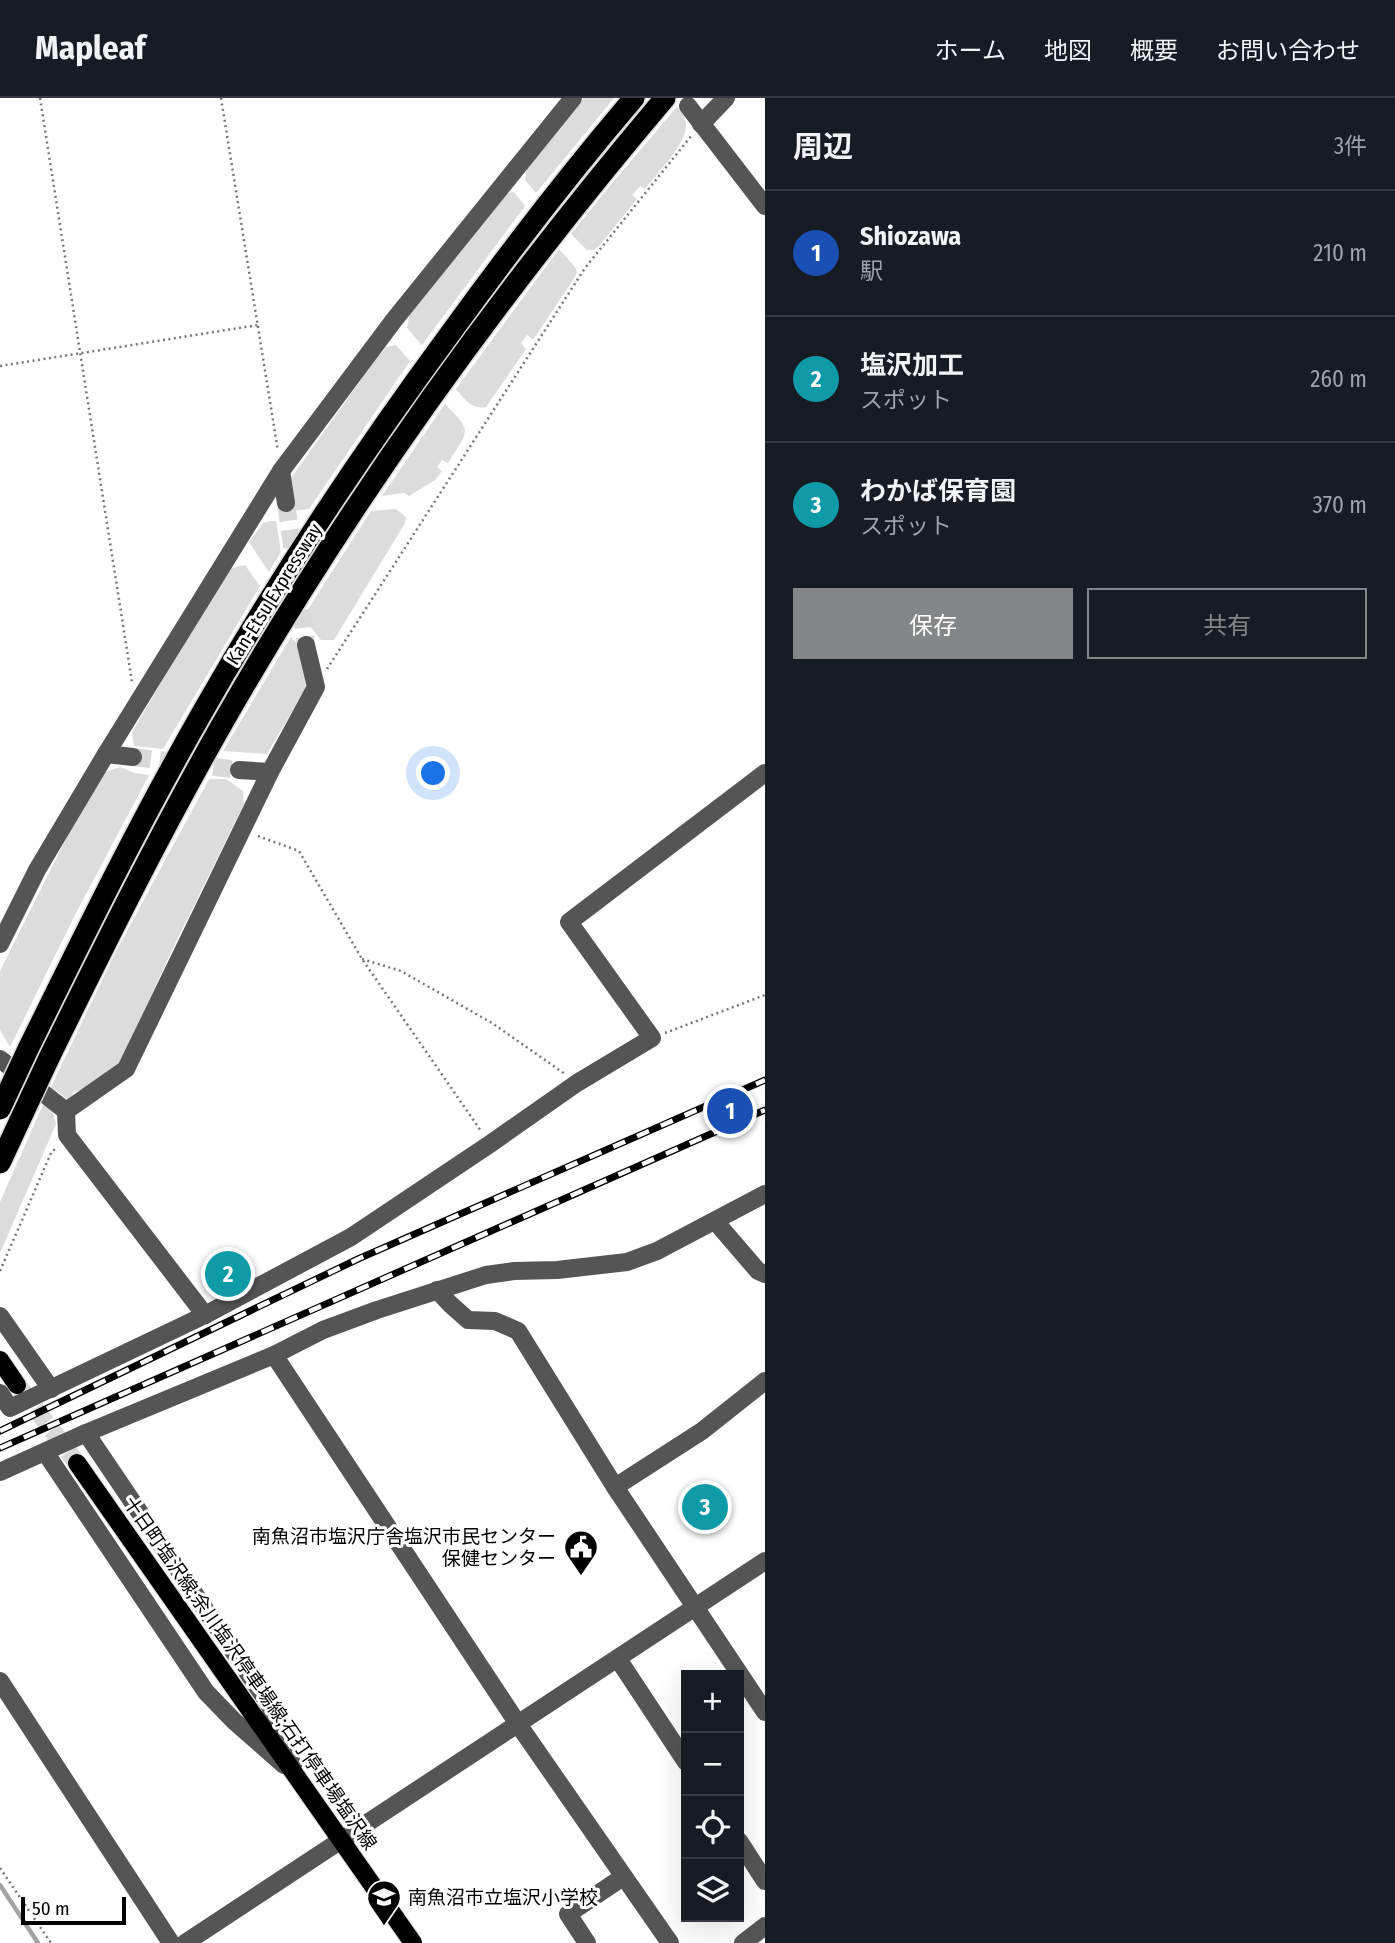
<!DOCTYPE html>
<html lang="ja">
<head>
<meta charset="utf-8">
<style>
  :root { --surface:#171b24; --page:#242831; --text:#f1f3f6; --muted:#9ea1a6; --line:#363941; --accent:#858687 }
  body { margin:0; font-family:"Fira Sans Condensed","Noto Sans JP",sans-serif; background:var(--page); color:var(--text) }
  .controls { position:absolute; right:21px; bottom:21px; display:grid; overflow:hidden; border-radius:0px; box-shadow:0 7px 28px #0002 }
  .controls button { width:63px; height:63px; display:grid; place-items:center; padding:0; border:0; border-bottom:2px solid var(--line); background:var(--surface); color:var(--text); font:35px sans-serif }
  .scale { position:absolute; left:21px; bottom:18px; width:105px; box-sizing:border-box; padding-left:7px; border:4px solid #000; border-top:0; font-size:19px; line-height:24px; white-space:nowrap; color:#000; -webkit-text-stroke:5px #fff; paint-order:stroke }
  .you { position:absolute; left:434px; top:676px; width:24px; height:24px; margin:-18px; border:5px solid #fff; border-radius:50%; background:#1a73e8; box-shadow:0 0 0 10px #1a73e833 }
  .badge { display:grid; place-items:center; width:46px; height:46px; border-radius:50%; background:var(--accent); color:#fff; font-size:23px; font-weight:700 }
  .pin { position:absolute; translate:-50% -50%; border:4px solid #fff; box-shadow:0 2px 7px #0006 }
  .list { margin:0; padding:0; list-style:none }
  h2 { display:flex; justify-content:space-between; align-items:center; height:91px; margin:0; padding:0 28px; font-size:30px }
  h2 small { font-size:23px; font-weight:400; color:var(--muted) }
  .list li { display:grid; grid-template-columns:46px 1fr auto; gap:21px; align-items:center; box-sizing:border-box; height:126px; padding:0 28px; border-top:2px solid var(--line) }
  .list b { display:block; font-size:26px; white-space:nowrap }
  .list p { margin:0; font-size:23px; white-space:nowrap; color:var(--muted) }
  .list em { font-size:23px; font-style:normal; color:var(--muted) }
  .actions { display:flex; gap:14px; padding:21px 28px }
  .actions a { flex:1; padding:16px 0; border:2px solid var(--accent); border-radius:0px; text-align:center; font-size:24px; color:var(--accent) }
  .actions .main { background:var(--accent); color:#fff }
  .icon { flex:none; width:38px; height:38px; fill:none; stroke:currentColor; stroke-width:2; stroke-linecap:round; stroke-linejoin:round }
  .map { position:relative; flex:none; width:765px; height:1845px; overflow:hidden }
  header { display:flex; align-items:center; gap:42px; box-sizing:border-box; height:98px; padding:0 35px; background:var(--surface); border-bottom:2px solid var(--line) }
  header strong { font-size:33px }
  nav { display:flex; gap:38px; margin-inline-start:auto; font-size:24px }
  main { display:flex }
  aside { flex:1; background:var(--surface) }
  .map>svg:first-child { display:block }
</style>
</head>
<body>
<header>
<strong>Mapleaf</strong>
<nav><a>ホーム</a><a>地図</a><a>概要</a><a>お問い合わせ</a></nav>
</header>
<main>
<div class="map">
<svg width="765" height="1845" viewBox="0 0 765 1845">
  <rect width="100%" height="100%" fill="#fff"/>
  <g fill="#dcdcdc">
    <path d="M 583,0 L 614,0 L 536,95 L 525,82 L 527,67 Z"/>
    <path d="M 677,9 C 682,15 687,21 686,29 C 685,47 656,77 645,91 L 640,88 L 632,97 L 637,101 L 599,148 L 594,152 L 587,152 L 571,136 L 612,85 Z"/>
    <path d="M 514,94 L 525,108 L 422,247 L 407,230 L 410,215 L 499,103 L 507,95 Z"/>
    <path d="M 559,151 L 575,169 L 577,174 L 575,179 L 533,242 L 527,237 L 521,245 L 526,251 L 486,309 C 471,312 465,301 456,291 Z"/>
    <path d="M 396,247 L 410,263 L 309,411 L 293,413 L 291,380 L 373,265 L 386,249 Z"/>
    <path d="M 445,306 C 474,335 468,332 448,365 L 442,362 L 437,369 L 442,373 L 435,382 L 409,398 L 404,395 L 382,398 Z"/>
    <path d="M 396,411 L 406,419 L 405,425 L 334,542 L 321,542 L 303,519 L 371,413 Z"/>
    <path d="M 270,423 L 276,423 L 281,454 L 269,474 L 249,444 L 263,425 Z"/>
    <path d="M 245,467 L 260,488 L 163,651 L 134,648 L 132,634 L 228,471 Z"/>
    <path d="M 291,539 L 301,550 L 306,590 L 267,656 L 223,653 Z"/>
    <path d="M 120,669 L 134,675 L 149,677 L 76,815 L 10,949 L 0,932 L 0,873 L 69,735 L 106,674 Z"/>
    <path d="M 209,681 L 226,681 L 243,693 L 244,706 L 173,850 L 119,968 L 94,987 L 74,994 L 69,1002 L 51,989 L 114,857 Z"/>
    <path d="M 45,1002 L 51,1009 L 56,1026 L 0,1155 L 0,1104 Z"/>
  </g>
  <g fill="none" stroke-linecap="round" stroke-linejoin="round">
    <path stroke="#a3a3a3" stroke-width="4.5" d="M 0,1787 L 38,1845"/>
    <g stroke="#d9d9d9" stroke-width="18" stroke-dasharray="18 9" stroke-linecap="butt">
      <path d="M 286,405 L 306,547"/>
      <path d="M 133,659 L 239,672"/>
    </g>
    <path stroke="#d9d9d9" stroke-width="18" stroke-dasharray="18 9" stroke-linecap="butt" d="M 19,1289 L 77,1365"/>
    <g stroke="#dbdbdb" stroke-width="20">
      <g id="major">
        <path d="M 0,1262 L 17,1287"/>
        <path d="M 77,1365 L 413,1845"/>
      </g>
    </g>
    <g stroke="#dbdbdb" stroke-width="24">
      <g id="highway">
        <path d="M 28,951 C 84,837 140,723 203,613 C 278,481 362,355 452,233 C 510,153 570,75 634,0"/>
        <path d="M 49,960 C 104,848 159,737 221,628 C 348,405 499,196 665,0"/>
      </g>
    </g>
    <g stroke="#777" stroke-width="2.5" stroke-dasharray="2 3.5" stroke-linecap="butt">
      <path d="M 40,0 L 132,584"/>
      <path d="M 221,0 L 278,353"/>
      <path d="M 0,268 L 258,227"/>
      <path d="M 327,571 L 585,170 L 692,37"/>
      <path d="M 258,738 L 299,753 L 362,861 L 481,1033"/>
      <path d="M 362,861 L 401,873 L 492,925 L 565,976"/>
      <path d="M 665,935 L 765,897"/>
      <path d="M 0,1173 L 51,1055 L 56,1050"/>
      <path d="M 0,1770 L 51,1845"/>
    </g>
    <g stroke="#555" stroke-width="18">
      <path d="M 688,8 L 765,108"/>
      <path d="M 701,26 L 726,0"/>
      <path d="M 281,373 L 286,405"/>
      <path d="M 106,656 L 133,659"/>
      <path d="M 239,672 L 270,674"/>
      <path d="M 0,846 L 37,772 L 106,656 L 281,373 L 394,222 L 573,0"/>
      <path d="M 0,961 L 66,1013 L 67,1037 L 205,1217"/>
      <path d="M 66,1013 L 126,971 L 270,674 L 316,589 L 306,547"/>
      <path d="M 715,1123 L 758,1173 L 765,1176"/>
      <path d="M 437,1192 L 450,1206 L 468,1222 L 495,1223 L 518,1233 L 615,1389 L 765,1614"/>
      <path d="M 0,1218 L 51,1291"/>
      <path d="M 274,1257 L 518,1626 L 670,1845"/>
      <path d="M 0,1295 L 10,1310 L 205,1217 L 351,1139 L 490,1046 L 577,985 L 652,940 L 569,824 L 765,675"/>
      <path d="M 86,1335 L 269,1606 L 293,1667"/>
      <path d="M 45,1354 L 206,1594 L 234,1623 L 284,1667"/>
      <path d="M 0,1374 L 86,1335 L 274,1257 L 323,1232 L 377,1212 L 486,1177 L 514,1173 L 557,1172 L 627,1164 L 657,1153 L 765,1096"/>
      <path d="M 615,1389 L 702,1333 L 765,1283"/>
      <path d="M 618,1561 L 686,1664"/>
      <path d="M 0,1583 L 171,1845"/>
      <path d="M 739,1743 L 765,1783"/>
      <path d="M 185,1845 L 765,1463"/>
      <path d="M 587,1845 L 568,1816 L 623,1779"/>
      <path d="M 743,1845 L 765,1828"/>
    </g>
    <use href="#major" stroke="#000" stroke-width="18"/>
    <use href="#highway" stroke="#000" stroke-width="21"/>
    <g stroke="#000" stroke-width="7">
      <g id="rail">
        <path d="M 0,1333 L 358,1161 L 765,982"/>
        <path d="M 0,1350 L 765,1012"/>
      </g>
    </g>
    <use href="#rail" stroke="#fff" stroke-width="4.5" stroke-dasharray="13" stroke-linecap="butt"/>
    <g stroke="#dbdbdb" stroke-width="24" stroke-linecap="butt">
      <g id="highway-bridge">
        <path d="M 0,1011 L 28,951"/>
        <path d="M 0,1065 L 49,960"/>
      </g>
    </g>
    <use href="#highway-bridge" stroke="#000" stroke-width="21"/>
  </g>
  <defs>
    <g id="civic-pin" transform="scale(1.75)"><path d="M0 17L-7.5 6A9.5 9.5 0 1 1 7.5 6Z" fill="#000" stroke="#fff"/><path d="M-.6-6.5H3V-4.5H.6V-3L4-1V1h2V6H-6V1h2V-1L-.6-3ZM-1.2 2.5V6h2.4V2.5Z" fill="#fff"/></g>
    <g id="school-pin" transform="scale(1.75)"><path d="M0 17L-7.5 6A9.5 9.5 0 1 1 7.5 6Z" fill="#000" stroke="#fff"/><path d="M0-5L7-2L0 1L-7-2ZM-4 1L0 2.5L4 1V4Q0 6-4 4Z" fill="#fff"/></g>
  </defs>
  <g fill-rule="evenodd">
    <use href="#civic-pin" x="581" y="1449"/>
    <use href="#school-pin" x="384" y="1799"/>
  </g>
  <g text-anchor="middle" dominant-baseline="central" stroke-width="6" stroke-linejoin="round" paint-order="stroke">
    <g font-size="19" fill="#000" stroke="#fff">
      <text transform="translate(274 496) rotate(-58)">Kan-Etsu Expressway</text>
      <text transform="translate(250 1575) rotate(55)">十日町塩沢線;余川塩沢停車場線;石打停車場塩沢線</text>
    </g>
    <g font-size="19" fill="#000" stroke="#fff" text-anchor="end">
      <text x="556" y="1438">南魚沼市塩沢庁舎塩沢市民センター<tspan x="556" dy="22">保健センター</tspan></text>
      <text x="408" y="1799" text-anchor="start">南魚沼市立塩沢小学校</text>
    </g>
  </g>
</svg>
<div class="controls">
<button>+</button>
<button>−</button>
<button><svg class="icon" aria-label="locate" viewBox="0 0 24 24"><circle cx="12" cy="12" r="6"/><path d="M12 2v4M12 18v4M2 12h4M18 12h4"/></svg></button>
<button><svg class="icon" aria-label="layers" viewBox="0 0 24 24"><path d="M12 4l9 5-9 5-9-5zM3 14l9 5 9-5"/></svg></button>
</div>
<div class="scale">50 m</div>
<div class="you"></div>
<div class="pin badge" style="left:730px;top:1013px;background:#1a4fb4">1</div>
<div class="pin badge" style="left:228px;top:1176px;background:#0f9aa8">2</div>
<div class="pin badge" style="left:705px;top:1409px;background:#0f9aa8">3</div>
</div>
<aside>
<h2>周辺<small>3件</small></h2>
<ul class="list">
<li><span class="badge" style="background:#1a4fb4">1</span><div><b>Shiozawa</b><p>駅</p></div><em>210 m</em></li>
<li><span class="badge" style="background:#0f9aa8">2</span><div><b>塩沢加工</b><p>スポット</p></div><em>260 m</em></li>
<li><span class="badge" style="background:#0f9aa8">3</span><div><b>わかば保育園</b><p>スポット</p></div><em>370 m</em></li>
</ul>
<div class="actions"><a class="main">保存</a><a>共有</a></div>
</aside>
</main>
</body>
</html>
